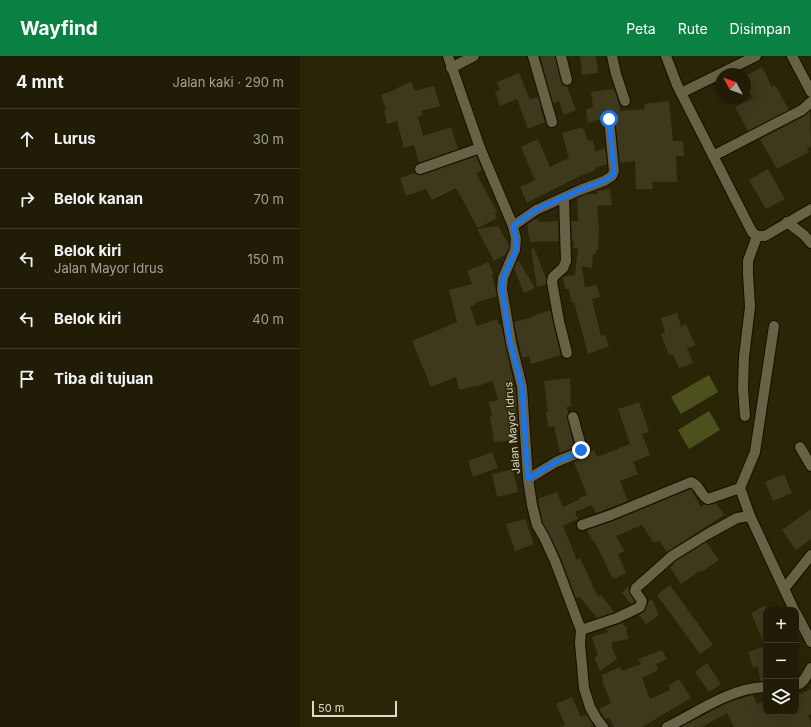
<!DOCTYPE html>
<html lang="id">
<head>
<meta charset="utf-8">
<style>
  :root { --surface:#201c05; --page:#28250f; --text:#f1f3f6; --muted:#a2a19a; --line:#3d3a27; --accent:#0b8043 }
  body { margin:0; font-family:Inter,sans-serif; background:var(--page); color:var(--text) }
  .controls { position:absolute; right:12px; bottom:12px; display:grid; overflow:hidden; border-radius:8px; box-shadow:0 4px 16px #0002 }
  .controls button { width:36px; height:36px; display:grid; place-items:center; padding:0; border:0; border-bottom:1px solid var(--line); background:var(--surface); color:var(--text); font:20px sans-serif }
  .compass { position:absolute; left:415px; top:12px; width:36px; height:36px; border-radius:50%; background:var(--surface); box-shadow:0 4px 16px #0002; rotate:311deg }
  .scale { position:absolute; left:12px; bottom:10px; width:85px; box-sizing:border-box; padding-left:4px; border:2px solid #dddac9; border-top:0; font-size:11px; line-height:14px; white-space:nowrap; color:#dddac9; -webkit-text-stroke:3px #2b2507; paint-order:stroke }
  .stop { position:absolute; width:12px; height:12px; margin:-9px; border:3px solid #1a73e8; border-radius:50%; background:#fff }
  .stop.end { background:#1a73e8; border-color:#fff; box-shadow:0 1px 4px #0008 }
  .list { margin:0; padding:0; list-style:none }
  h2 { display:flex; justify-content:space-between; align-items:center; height:52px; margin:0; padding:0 16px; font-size:17px }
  h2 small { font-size:13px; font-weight:400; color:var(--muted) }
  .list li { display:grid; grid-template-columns:26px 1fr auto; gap:12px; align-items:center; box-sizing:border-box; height:60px; padding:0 16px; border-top:1px solid var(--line) }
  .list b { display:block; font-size:15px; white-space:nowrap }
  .list p { margin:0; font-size:13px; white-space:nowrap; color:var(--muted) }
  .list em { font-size:13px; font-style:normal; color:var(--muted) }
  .icon { flex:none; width:22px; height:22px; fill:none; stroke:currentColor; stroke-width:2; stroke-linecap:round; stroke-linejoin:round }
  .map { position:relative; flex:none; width:511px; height:671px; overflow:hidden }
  header { display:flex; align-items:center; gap:24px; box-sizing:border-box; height:56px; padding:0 20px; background:var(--accent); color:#fff }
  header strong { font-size:19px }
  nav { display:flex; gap:22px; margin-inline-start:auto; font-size:14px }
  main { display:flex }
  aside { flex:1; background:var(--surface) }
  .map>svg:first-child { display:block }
</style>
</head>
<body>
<header>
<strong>Wayfind</strong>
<nav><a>Peta</a><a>Rute</a><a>Disimpan</a></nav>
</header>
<main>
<aside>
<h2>4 mnt<small>Jalan kaki · 290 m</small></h2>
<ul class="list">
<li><svg class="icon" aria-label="ahead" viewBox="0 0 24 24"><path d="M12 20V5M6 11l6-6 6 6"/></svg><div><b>Lurus</b></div><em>30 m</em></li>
<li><svg class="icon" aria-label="right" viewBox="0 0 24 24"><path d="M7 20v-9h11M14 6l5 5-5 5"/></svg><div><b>Belok kanan</b></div><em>70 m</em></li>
<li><svg class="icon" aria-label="left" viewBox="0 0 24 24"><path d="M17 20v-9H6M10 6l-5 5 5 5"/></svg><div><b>Belok kiri</b><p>Jalan Mayor Idrus</p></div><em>150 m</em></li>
<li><svg class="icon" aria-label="left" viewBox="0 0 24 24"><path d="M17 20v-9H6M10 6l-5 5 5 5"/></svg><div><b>Belok kiri</b></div><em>40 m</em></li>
<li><svg class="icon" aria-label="arrive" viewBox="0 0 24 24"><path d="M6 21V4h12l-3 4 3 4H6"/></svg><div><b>Tiba di tujuan</b></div></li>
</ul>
</aside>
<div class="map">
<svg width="511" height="671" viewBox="0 0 511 671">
  <rect width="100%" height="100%" fill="#2b2507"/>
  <g fill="#4b501d">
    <path d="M 409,319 L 418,336 L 381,358 L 371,341 Z"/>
    <path d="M 409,355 L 420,374 L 389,393 L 378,374 Z"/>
  </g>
  <g fill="#3e391c">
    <path d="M 240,0 L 255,0 L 261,26 L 263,29 L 267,30 L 276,54 L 264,59 L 259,45 L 253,47 Z"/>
    <path d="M 280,0 L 296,0 L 298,17 L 282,19 Z"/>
    <path d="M 462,11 L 472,31 L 475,29 L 489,54 L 448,75 L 435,51 L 453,42 L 445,27 L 445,20 Z"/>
    <path d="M 219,17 L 230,44 L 238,41 L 241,51 L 240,51 L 245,66 L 228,73 L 217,43 L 200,50 L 195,36 L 200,34 L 197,26 Z"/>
    <path d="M 111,26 L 115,35 L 134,30 L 140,50 L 121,55 L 123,59 L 118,61 L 123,80 L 151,71 L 158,93 L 119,107 L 114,89 L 104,92 L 97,65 L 87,68 L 84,54 L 86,53 L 81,39 L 97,33 L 97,32 Z"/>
    <path d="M 314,33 L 319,47 L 320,55 L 345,53 L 344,48 L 369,45 L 373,85 L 383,85 L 384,100 L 376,100 L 377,126 L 352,126 L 353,133 L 336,133 L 335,105 L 320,107 L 315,62 L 314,59 L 308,57 L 305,58 L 303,62 L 288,67 L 286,54 L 293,51 L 291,36 Z"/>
    <path d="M 510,55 L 511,90 L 507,92 L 509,96 L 477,113 L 460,83 L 505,60 Z"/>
    <path d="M 283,71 L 288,85 L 293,84 L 295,96 L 305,92 L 307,108 L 295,112 L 296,114 L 278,121 L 227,147 L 220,131 L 235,124 L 221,91 L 238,83 L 250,111 L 269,102 L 262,77 Z"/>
    <path d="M 176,100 L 182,114 L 176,117 L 197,156 L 195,157 L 197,162 L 178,172 L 156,132 L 132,144 L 126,133 L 106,140 L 100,122 L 115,117 L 118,119 L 122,119 Z"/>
    <path d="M 468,113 L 485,143 L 466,153 L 449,124 Z"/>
    <path d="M 310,133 L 312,149 L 297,150 L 299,173 L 298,194 L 296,194 L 296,198 L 293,198 L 292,212 L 282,210 L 285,231 L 297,229 L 300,241 L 292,243 L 301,280 L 305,279 L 309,290 L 288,298 L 274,246 L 272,247 L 269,233 L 265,233 L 263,221 L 275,219 L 278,192 L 273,192 L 274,185 L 272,185 L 271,165 L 278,165 L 277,142 L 287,138 L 297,138 L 297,135 Z"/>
    <path d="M 239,163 L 239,166 L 258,165 L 259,185 L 230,186 L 227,168 L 233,164 Z"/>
    <path d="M 198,170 L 209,189 L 209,192 L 206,198 L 194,205 L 177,173 Z"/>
    <path d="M 234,192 L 246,222 L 246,228 L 237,231 L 231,193 Z"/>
    <path d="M 218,204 L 235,232 L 224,237 L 214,212 Z"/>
    <path d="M 188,206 L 194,218 L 192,219 L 197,240 L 175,247 L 175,249 L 170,250 L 177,270 L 197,263 L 199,269 L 201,268 L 216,338 L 217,351 L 216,352 L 218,366 L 216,366 L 218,384 L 194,386 L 190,360 L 192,360 L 189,346 L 198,344 L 193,326 L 192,325 L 175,331 L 175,330 L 159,334 L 156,321 L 131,331 L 112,285 L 157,266 L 149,234 L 172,228 L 167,215 Z"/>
    <path d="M 250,254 L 261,299 L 231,308 L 229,300 L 222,302 L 214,266 L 231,262 L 231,261 Z"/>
    <path d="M 377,257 L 381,270 L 386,268 L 395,289 L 387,292 L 393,307 L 379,312 L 373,298 L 369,299 L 361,278 L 365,276 L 361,262 Z"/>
    <path d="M 270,322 L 271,350 L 267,351 L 268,357 L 267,362 L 274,391 L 260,397 L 254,370 L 248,371 L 246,356 L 248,356 L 244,325 Z"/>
    <path d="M 339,346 L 349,376 L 342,378 L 350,399 L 333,406 L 338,418 L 320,425 L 328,445 L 296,457 L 292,449 L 275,456 L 278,463 L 263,470 L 277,504 L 280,502 L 298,541 L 301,539 L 314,556 L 297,562 L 280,541 L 276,542 L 261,502 L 243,467 L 238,443 L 257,436 L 263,451 L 280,443 L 279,442 L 287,439 L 274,406 L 281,403 L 286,398 L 294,394 L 297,401 L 330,388 L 318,353 Z"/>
    <path d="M 192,396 L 198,412 L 173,421 L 168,405 Z"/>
    <path d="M 213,413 L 218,436 L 197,441 L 192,418 Z"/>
    <path d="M 484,418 L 492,437 L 473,445 L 465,426 Z"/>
    <path d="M 391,433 L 401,451 L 405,448 L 410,449 L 416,447 L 424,459 L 367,496 L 359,484 L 354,487 L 342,469 L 316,480 L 324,495 L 318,498 L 326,517 L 313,523 L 294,484 L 292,485 L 287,474 L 313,465 Z"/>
    <path d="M 511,453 L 511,483 L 496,494 L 482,474 Z"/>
    <path d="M 225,463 L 234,488 L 215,495 L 206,468 Z"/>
    <path d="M 406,486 L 419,504 L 401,516 L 400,515 L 381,528 L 370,511 L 374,509 L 373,508 L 376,505 Z"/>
    <path d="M 370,529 L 413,589 L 400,598 L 357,539 Z"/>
    <path d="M 329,530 L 329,536 L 335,546 L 331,548 L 322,536 Z"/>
    <path d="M 352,543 L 359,559 L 346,568 L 339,559 L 345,555 L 348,546 Z"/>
    <path d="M 466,549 L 466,625 L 460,625 L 458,610 L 453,612 L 448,596 L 465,590 L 451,557 Z"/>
    <path d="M 322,567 L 326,571 L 328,583 L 312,586 L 312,591 L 317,603 L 300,615 L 294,601 L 298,600 L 292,581 L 308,576 L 306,573 Z"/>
    <path d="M 362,594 L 367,603 L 356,608 L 358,614 L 342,622 L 350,643 L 370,634 L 368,630 L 379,623 L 391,642 L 342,671 L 314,671 L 309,662 L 305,663 L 299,653 L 311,647 L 302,625 L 303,624 L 302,619 L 320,611 L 322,615 L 341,608 L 338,603 Z"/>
    <path d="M 407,607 L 421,628 L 409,636 L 395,616 Z"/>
    <path d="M 511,633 L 511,658 L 508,659 L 511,667 L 511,671 L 434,671 L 427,657 L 402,671 L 381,671 L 429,646 L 453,639 L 457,648 L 466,644 L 466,656 L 496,656 L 496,640 Z"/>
    <path d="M 272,641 L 281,661 L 287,659 L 293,669 L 290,671 L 260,671 L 265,669 L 256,648 Z"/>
  </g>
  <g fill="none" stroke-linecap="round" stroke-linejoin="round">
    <g stroke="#130e00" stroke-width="12">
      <g id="minor">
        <path d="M 148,0 L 180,92 L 213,170 L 216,183 L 215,194 L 203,222 L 202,233 L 211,286 L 222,331 L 228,423 L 232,449 L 237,469 L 244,481 L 255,505 L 281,574 L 280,587 L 284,632 L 290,651 L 296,662 L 303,671"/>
        <path d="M 233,0 L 252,66"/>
        <path d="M 261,0 L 267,24"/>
        <path d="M 312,0 L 316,18 L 325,45"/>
        <path d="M 366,0 L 377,29 L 452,176 L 457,180 L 465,180 L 511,153"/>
        <path d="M 492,0 L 511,36"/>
        <path d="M 151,12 L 174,0"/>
        <path d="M 381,37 L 456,0"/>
        <path d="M 413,100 L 502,54 L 511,46"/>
        <path d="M 120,113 L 180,92"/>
        <path d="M 264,142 L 266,205 L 263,212 L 253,221 L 252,226 L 259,265 L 267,297"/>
        <path d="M 487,166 L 504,179 L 511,187"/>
        <path d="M 213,170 L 236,154 L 280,134 L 304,125 L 312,120 L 314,115 L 309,63"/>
        <path d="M 474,270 L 455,396 L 440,432 L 450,460 L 494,554"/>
        <path d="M 445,360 L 443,332 L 444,301 L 450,251 L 448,217 L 448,205 L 457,180"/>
        <path d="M 500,391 L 511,410"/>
        <path d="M 228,423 L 256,406 L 278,397 L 281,394 L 281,390 L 273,361"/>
        <path d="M 282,469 L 311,459 L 391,426 C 400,429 400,439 408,443 L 440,432"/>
        <path d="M 484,533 L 511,499"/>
        <path d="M 496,557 L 511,586"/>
        <path d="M 281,574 L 317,562 L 340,551 L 342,545 L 335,535 L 336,532 L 372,500 L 406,479 L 437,462 L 450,460"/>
        <path d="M 496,629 C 504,628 507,618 511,612"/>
        <path d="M 367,671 C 398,656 430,632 466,631"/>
      </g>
    </g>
    <use href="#minor" stroke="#686244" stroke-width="10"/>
  </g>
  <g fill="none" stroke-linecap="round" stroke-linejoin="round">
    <path stroke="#1a73e8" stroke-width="5" d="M 281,394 L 278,397 L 256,406 L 228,423 L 222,331 L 210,286 L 202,233 L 203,222 L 216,194 L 216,183 L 213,170 L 236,154 L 280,134 L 304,125 L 312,120 L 314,115 L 309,63"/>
  </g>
  <g text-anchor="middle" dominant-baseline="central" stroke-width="3" stroke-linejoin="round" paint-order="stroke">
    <g font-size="11" fill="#dddac9" stroke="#2b2507">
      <text transform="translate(212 372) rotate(-95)">Jalan Mayor Idrus</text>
    </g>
  </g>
</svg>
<div class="controls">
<button>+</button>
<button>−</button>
<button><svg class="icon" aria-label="layers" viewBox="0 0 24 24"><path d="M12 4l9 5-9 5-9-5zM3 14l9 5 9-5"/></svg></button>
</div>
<svg class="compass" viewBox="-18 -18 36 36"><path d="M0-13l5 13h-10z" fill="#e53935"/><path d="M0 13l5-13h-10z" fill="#a2a19a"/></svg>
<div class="scale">50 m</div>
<div class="stop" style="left:309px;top:63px"></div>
<div class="stop end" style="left:281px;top:394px"></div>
</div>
</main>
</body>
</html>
